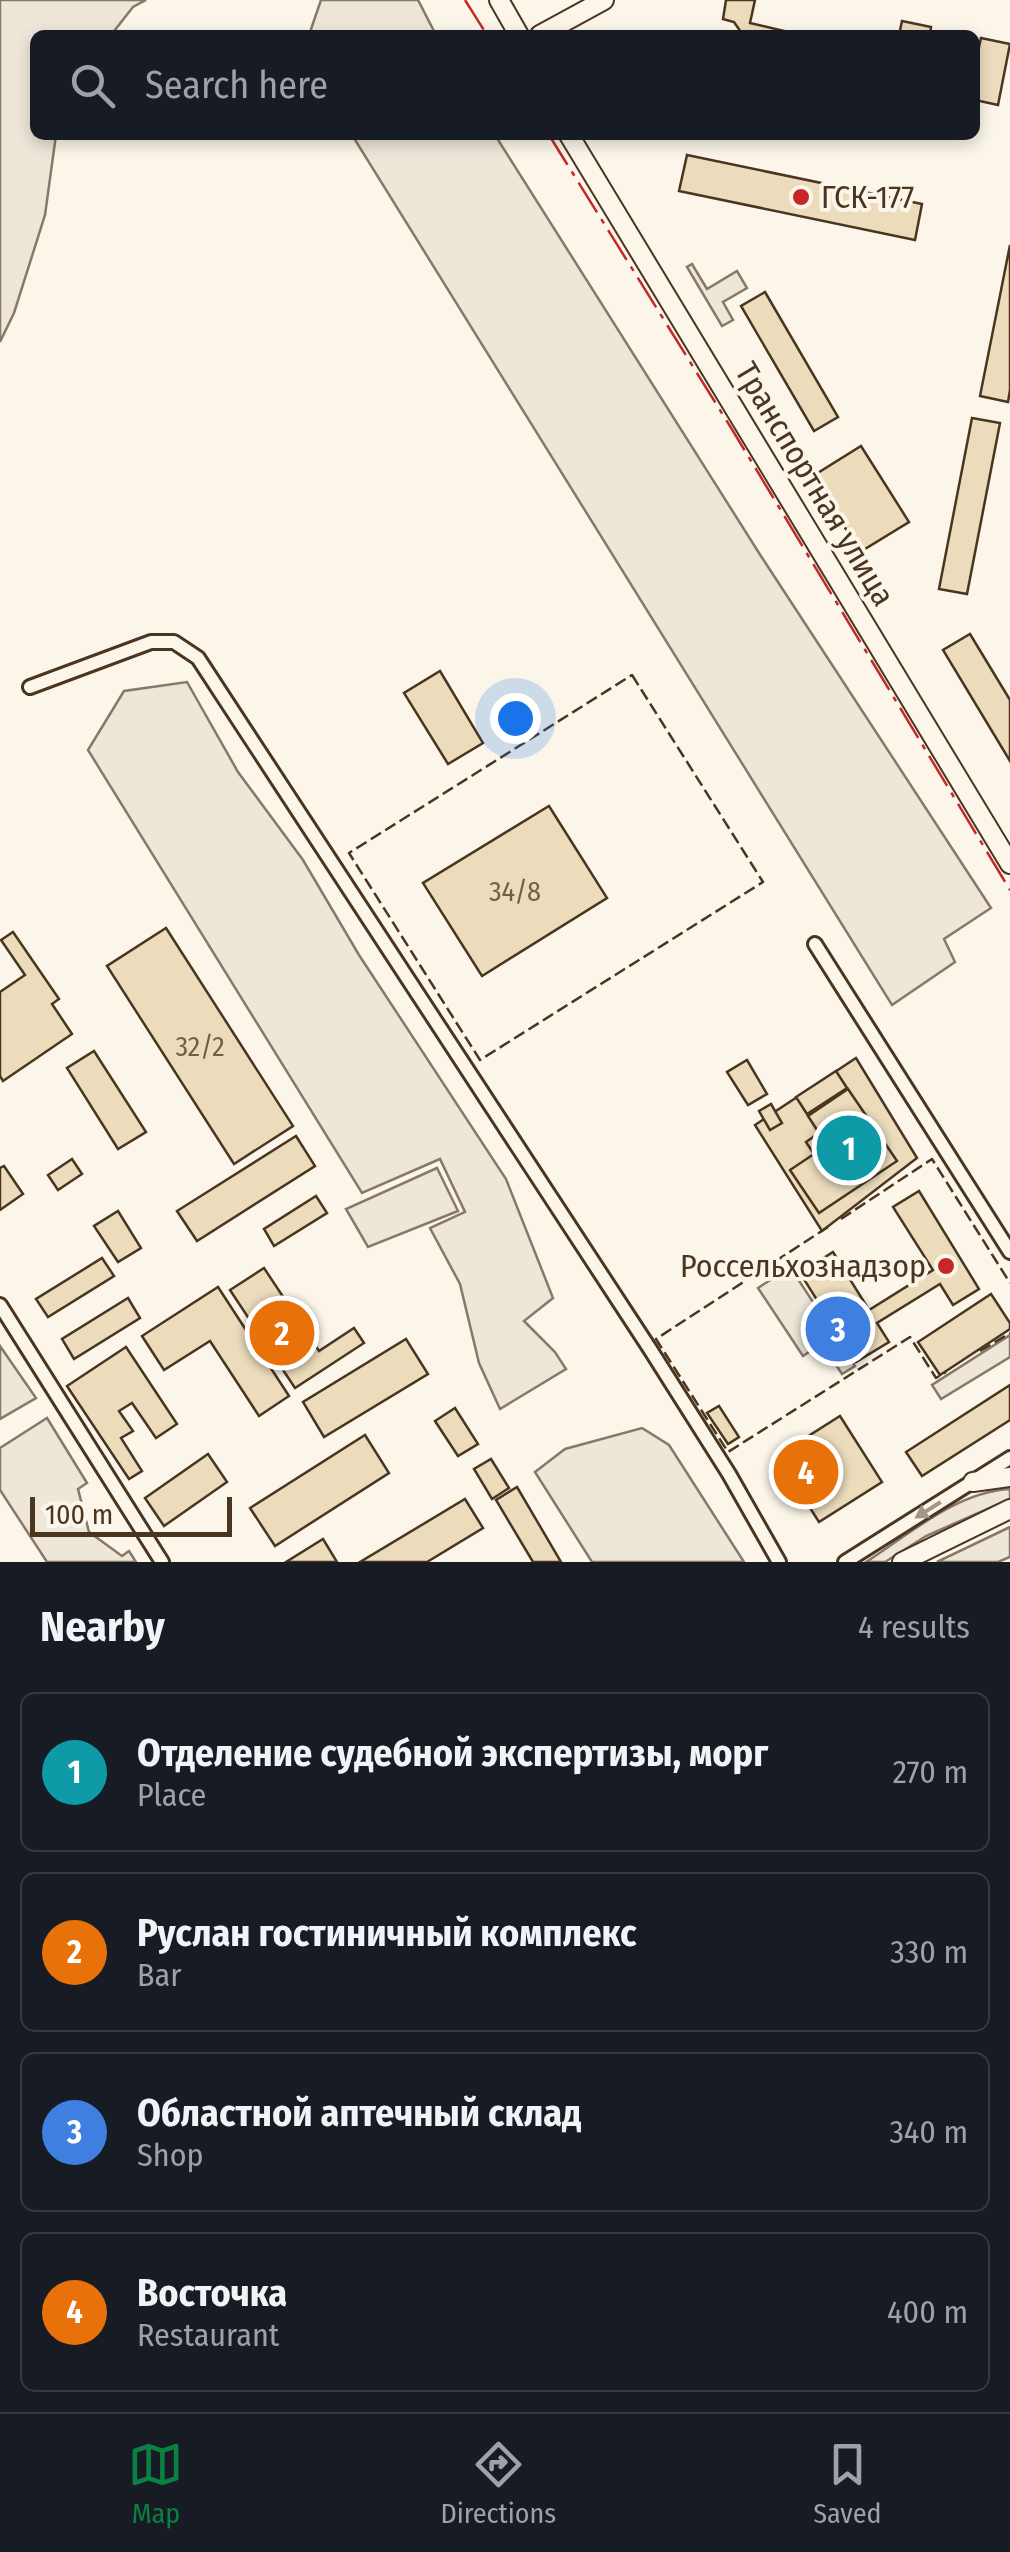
<!DOCTYPE html>
<html lang="en">
<head>
<meta charset="utf-8">
<style>
  :root { --surface:#171b24; --page:#20242c; --text:#f1f3f6; --muted:#9ea1a6; --line:#363941; --accent:#0b8043 }
  body { margin:0; font-family:"Fira Sans Condensed",sans-serif; background:var(--page); color:var(--text) }
  .scale { position:absolute; left:30px; bottom:25px; width:202px; box-sizing:border-box; padding-left:10px; border:5px solid #4a3520; border-top:0; font-size:28px; line-height:35px; white-space:nowrap; color:#4a3520; -webkit-text-stroke:8px #fbf6e9; paint-order:stroke }
  .you { position:absolute; left:515px; top:718px; width:35px; height:35px; margin:-25px; border:8px solid #fff; border-radius:50%; background:#1a73e8; box-shadow:0 0 0 15px #1a73e833 }
  .badge { display:grid; place-items:center; width:65px; height:65px; border-radius:50%; background:var(--accent); color:#fff; font-size:32px; font-weight:700 }
  .pin { position:absolute; translate:-50% -50%; border:5px solid #fff; box-shadow:0 2px 10px #0006 }
  .list { margin:0; padding:0; list-style:none }
  h2 { display:flex; justify-content:space-between; align-items:center; height:130px; margin:0; padding:0 40px; font-size:42px }
  h2 small { font-size:32px; font-weight:400; color:var(--muted) }
  .list li { display:grid; grid-template-columns:65px 1fr auto; gap:30px; align-items:center; box-sizing:border-box; height:160px; margin:0 20px 20px; padding:0 20px; border:2px solid var(--line); border-radius:15px }
  .list b { display:block; font-size:38px; white-space:nowrap }
  .list p { margin:0; font-size:32px; white-space:nowrap; color:var(--muted) }
  .list em { font-size:32px; font-style:normal; color:var(--muted) }
  .icon { flex:none; width:55px; height:55px; fill:none; stroke:currentColor; stroke-width:2; stroke-linecap:round; stroke-linejoin:round }
  .map { position:relative; flex:none; width:1010px; height:1562px; overflow:hidden }
  .search { position:absolute; background:var(--surface); box-shadow:0 5px 15px #0003; left:30px; right:30px; top:30px; height:110px; display:flex; align-items:center; gap:25px; box-sizing:border-box; padding:0 35px; border-radius:15px; color:var(--muted); font-size:38px }
  .sheet { height:850px; background:var(--surface) }
  nav { display:flex; justify-content:space-around; align-items:center; box-sizing:border-box; height:140px; border-top:2px solid var(--line); background:var(--surface); font-size:28px; color:var(--muted) }
  nav a { display:grid; justify-items:center; gap:5px }
  nav .on { color:var(--accent) }
  .map>svg:first-child { display:block }
</style>
</head>
<body>
<div class="map">
<svg width="1010" height="1562" viewBox="0 0 1010 1562">
  <rect width="100%" height="100%" fill="#fbf6e9"/>
  <g fill="#ede6d9" stroke="#887966" stroke-width="2.5">
    <path d="M 0,0 L 146,0 L 133,7 L 111,35 L 35,35 L 35,135 L 56,135 L 45,215 L 14,313 L 0,342 Z"/>
    <path d="M 321,0 L 418,0 L 436,35 L 309,35 Z"/>
    <path d="M 352,135 L 495,135 L 759,553 L 991,908 L 944,939 L 955,962 L 892,1005 Z"/>
    <path d="M 692,264 L 707,289 L 737,271 L 747,288 L 723,302 L 733,320 L 722,326 L 687,267 Z"/>
    <path d="M 187,682 L 238,772 L 303,860 L 359,955 L 506,1179 L 553,1298 L 524,1321 L 555,1352 L 566,1369 L 500,1409 L 479,1363 L 460,1284 L 430,1228 L 465,1212 L 440,1159 L 362,1193 L 88,750 L 124,691 Z"/>
    <path d="M 1010,1335 L 1010,1357 L 941,1399 L 932,1385 Z"/>
    <path d="M 0,1346 L 36,1398 L 0,1419 Z"/>
    <path d="M 47,1418 L 87,1483 L 78,1489 L 89,1532 L 122,1556 L 129,1551 L 136,1562 L 47,1562 L 0,1490 L 0,1448 Z"/>
    <path d="M 642,1428 L 669,1445 L 744,1562 L 592,1562 L 535,1472 L 565,1449 Z"/>
    <path d="M 1010,1489 L 1010,1499 L 926,1536 L 885,1562 L 866,1562 C 910,1534 956,1492 1010,1489 Z"/>
    <path d="M 1010,1527 L 1010,1557 L 998,1562 L 937,1562 Z"/>
  </g>
  <g fill="#ede7d9" stroke="#887966" stroke-width="2.5">
    <path d="M 437,1168 L 458,1211 L 368,1247 L 346,1209 Z"/>
    <path d="M 790,1267 L 855,1366 L 842,1374 L 822,1343 L 803,1356 L 758,1288 Z"/>
  </g>
  <g fill="#ecdcbc" stroke="#4a3520" stroke-width="2.5">
    <path d="M 726,0 L 755,0 L 750,23 L 801,35 L 743,35 L 734,22 L 723,19 Z"/>
    <path d="M 902,21 L 931,27 L 930,35 L 899,35 Z"/>
    <path d="M 981,38 L 1010,44 L 998,105 L 975,100 L 975,65 Z"/>
    <path d="M 687,155 L 922,204 L 915,240 L 679,191 Z"/>
    <path d="M 1010,245 L 1010,390 L 1008,402 L 980,396 Z"/>
    <path d="M 765,292 L 838,417 L 814,431 L 741,306 Z"/>
    <path d="M 972,418 L 1000,423 L 967,594 L 939,589 Z"/>
    <path d="M 861,446 L 909,522 L 860,552 L 813,476 Z"/>
    <path d="M 970,634 L 1010,700 L 1010,761 L 943,650 Z"/>
    <path d="M 440,671 L 483,743 L 448,764 L 404,693 Z"/>
    <path d="M 549,806 L 607,898 L 482,976 L 423,883 Z"/>
    <path d="M 166,928 L 293,1126 L 234,1164 L 107,966 Z"/>
    <path d="M 13,932 L 59,999 L 52,1004 L 72,1034 L 3,1081 L 0,1076 L 0,992 L 25,975 L 1,940 Z"/>
    <path d="M 94,1051 L 146,1132 L 118,1149 L 67,1068 Z"/>
    <path d="M 856,1058 L 917,1158 L 822,1231 L 755,1125 Z"/>
    <path d="M 747,1060 L 767,1094 L 748,1105 L 727,1072 Z"/>
    <path d="M 836,1071 L 847,1088 L 807,1114 L 796,1097 Z"/>
    <path d="M 848,1089 L 897,1161 L 819,1213 L 790,1170 L 814,1154 L 806,1142 L 819,1133 L 808,1116 Z"/>
    <path d="M 771,1104 L 782,1123 L 770,1130 L 759,1111 Z"/>
    <path d="M 296,1136 L 315,1166 L 197,1241 L 177,1211 Z"/>
    <path d="M 72,1159 L 82,1174 L 58,1190 L 48,1175 Z"/>
    <path d="M 4,1166 L 23,1194 L 0,1210 L 0,1168 Z"/>
    <path d="M 919,1191 L 979,1289 L 953,1305 L 940,1284 L 877,1323 L 889,1342 L 856,1362 L 800,1273 L 833,1252 L 869,1310 L 933,1270 L 893,1207 Z"/>
    <path d="M 316,1196 L 327,1213 L 274,1246 L 264,1229 Z"/>
    <path d="M 118,1211 L 141,1248 L 118,1262 L 94,1226 Z"/>
    <path d="M 102,1258 L 114,1276 L 48,1317 L 36,1299 Z"/>
    <path d="M 264,1268 L 319,1351 L 354,1328 L 364,1343 L 295,1388 L 230,1290 Z"/>
    <path d="M 218,1287 L 289,1396 L 259,1416 L 210,1341 L 164,1370 L 142,1336 Z"/>
    <path d="M 991,1294 L 1010,1323 L 1010,1329 L 940,1375 L 918,1342 Z"/>
    <path d="M 128,1298 L 140,1318 L 74,1359 L 62,1339 Z"/>
    <path d="M 406,1339 L 428,1374 L 324,1437 L 303,1402 Z"/>
    <path d="M 126,1347 L 177,1424 L 156,1438 L 132,1403 L 119,1411 L 133,1431 L 121,1438 L 142,1471 L 129,1479 L 67,1386 Z"/>
    <path d="M 1010,1385 L 1010,1420 L 922,1476 L 906,1452 Z"/>
    <path d="M 719,1406 L 739,1437 L 728,1444 L 707,1413 Z"/>
    <path d="M 455,1408 L 478,1444 L 458,1456 L 435,1421 Z"/>
    <path d="M 840,1416 L 882,1482 L 819,1522 L 777,1456 Z"/>
    <path d="M 365,1435 L 389,1473 L 275,1546 L 250,1508 Z"/>
    <path d="M 208,1454 L 227,1482 L 164,1526 L 145,1498 Z"/>
    <path d="M 491,1459 L 509,1488 L 492,1499 L 474,1469 Z"/>
    <path d="M 517,1487 L 561,1562 L 533,1562 L 496,1500 Z"/>
    <path d="M 465,1499 L 483,1528 L 427,1562 L 360,1562 Z"/>
    <path d="M 323,1539 L 337,1562 L 286,1562 Z"/>
  </g>
  <g fill="none" stroke-linecap="round" stroke-linejoin="round">
    <g stroke="#4a3520" stroke-width="18">
      <g id="street">
        <path d="M 30,687 L 151,642 L 174,642 L 198,658 L 650,1349 L 729,1474 L 779,1562"/>
        <path d="M 815,944 L 1010,1252"/>
        <path d="M 0,1305 L 162,1562"/>
        <path d="M 845,1562 L 1010,1458"/>
      </g>
    </g>
    <g stroke="#4a3520" stroke-width="22">
      <g id="secondary">
        <path d="M 499,0 L 519,35"/>
        <path d="M 540,35 L 604,0"/>
        <path d="M 569,135 L 1010,864"/>
        <path d="M 973,1482 L 1010,1477"/>
        <path d="M 902,1562 L 1010,1509"/>
      </g>
    </g>
    <use href="#street" stroke="#fbf6e9" stroke-width="12"/>
    <use href="#secondary" stroke="#fbf6e9" stroke-width="18"/>
    <g stroke="#4a3520" stroke-width="2.5" stroke-dasharray="12 5" stroke-linecap="butt">
      <path d="M 632,675 L 763,882 L 480,1060 L 349,853 Z"/>
      <path d="M 841,1219 L 932,1159 L 1010,1283"/>
      <path d="M 828,1227 L 656,1339 L 728,1452 L 910,1337 L 936,1378 L 946,1372"/>
      <path d="M 980,1351 L 1010,1333"/>
    </g>
    <g stroke="#c62828" stroke-width="2.5" stroke-dasharray="35 8 5 8" stroke-linecap="butt">
      <path d="M 465,0 L 487,35"/>
      <path d="M 549,135 L 733,431 L 1010,890"/>
    </g>
  </g>
  <defs><path id="oneway-solid" d="M-6-.8H1V-3.2L6.5 0L1 3.2V.8H-6Z" transform="scale(2.5)"/></defs>
  <use fill="#a29684" href="#oneway-solid" transform="translate(928 1510) rotate(148)"/>
  <g fill="#c62828" stroke="#fbf6e9" stroke-width="4">
    <circle cx="801" cy="197" r="10"/>
    <circle cx="946" cy="1266" r="10"/>
  </g>
  <g text-anchor="middle" dominant-baseline="central" stroke-width="8" stroke-linejoin="round" paint-order="stroke">
    <g font-size="28" fill="#725f47">
      <text x="515" y="891">34/8</text>
      <text x="200" y="1046">32/2</text>
    </g>
    <g font-size="32" fill="#4a3520" stroke="#fbf6e9" text-anchor="start">
      <text x="821" y="197">ГСК-177</text>
      <text x="926" y="1266" text-anchor="end">Россельхознадзор</text>
    </g>
    <g font-size="32" fill="#4a3520" stroke="#fbf6e9">
      <text transform="translate(815 484) rotate(59)">Транспортная улица</text>
    </g>
  </g>
</svg>
<div class="scale">100 m</div>
<div class="you"></div>
<div class="pin badge" style="left:849px;top:1148px;background:#0f9aa8">1</div>
<div class="pin badge" style="left:282px;top:1333px;background:#e8710a">2</div>
<div class="pin badge" style="left:838px;top:1329px;background:#3f7fe0">3</div>
<div class="pin badge" style="left:806px;top:1472px;background:#e8710a">4</div>
<div class="search"><svg class="icon" aria-label="search" viewBox="0 0 24 24"><circle cx="10" cy="10" r="6"/><path d="M15 15l6 6"/></svg>Search here</div>
</div>
<section class="sheet">
<h2>Nearby<small>4 results</small></h2>
<ul class="list">
<li><span class="badge" style="background:#0f9aa8">1</span><div><b>Отделение судебной экспертизы, морг</b><p>Place</p></div><em>270 m</em></li>
<li><span class="badge" style="background:#e8710a">2</span><div><b>Руслан гостиничный комплекс</b><p>Bar</p></div><em>330 m</em></li>
<li><span class="badge" style="background:#3f7fe0">3</span><div><b>Областной аптечный склад</b><p>Shop</p></div><em>340 m</em></li>
<li><span class="badge" style="background:#e8710a">4</span><div><b>Восточка</b><p>Restaurant</p></div><em>400 m</em></li>
</ul>
</section>
<nav>
<a class="on"><svg class="icon" aria-label="map" viewBox="0 0 24 24"><path d="M3 6l6-2 6 2 6-2v14l-6 2-6-2-6 2zM9 4v14M15 6v14"/></svg>Map</a>
<a><svg class="icon" aria-label="directions" viewBox="0 0 24 24"><path d="M12 3l9 9-9 9-9-9zM9 14v-3h6M13 9l2 2-2 2"/></svg>Directions</a>
<a><svg class="icon" aria-label="saved" viewBox="0 0 24 24"><path d="M7 4h10v16l-5-4-5 4z"/></svg>Saved</a>
</nav>
</body>
</html>
